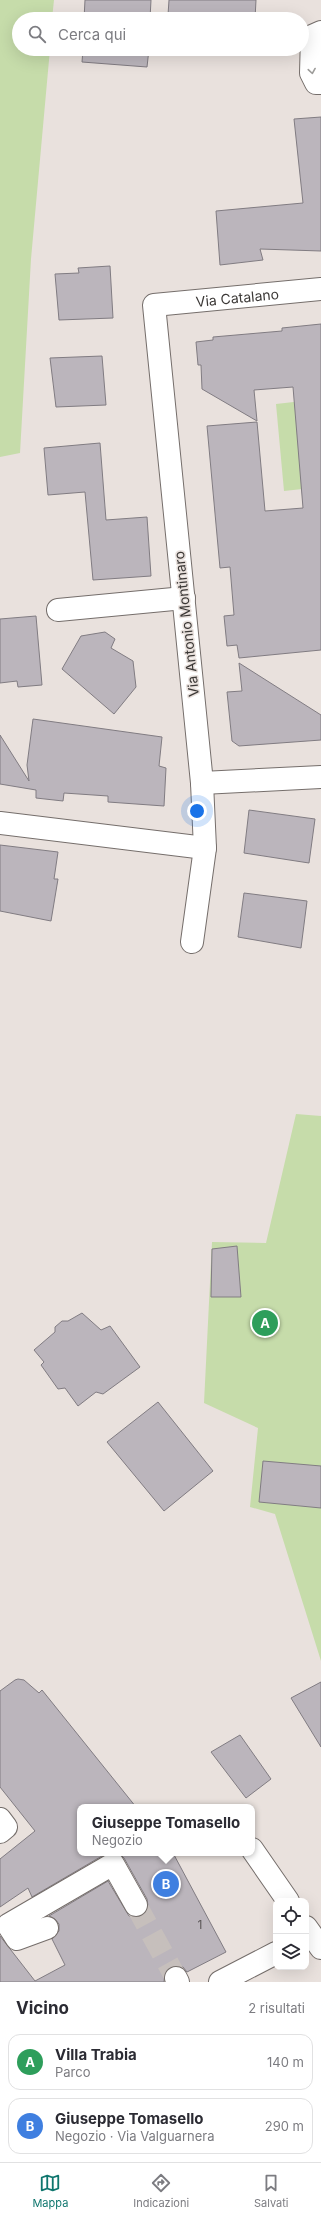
<!DOCTYPE html>
<html lang="it">
<head>
<meta charset="utf-8">
<style>
  :root { --surface:#fff; --page:#f7f7f7; --text:#2b2b33; --muted:#7c7c81; --line:#e1e1e2; --accent:#0f766e }
  body { margin:0; font-family:Inter,sans-serif; background:var(--page); color:var(--text) }
  .controls { position:absolute; right:12px; bottom:12px; display:grid; overflow:hidden; border-radius:8px; box-shadow:0 4px 16px #0002 }
  .controls button { width:36px; height:36px; display:grid; place-items:center; padding:0; border:0; border-bottom:1px solid var(--line); background:var(--surface); color:var(--text); font:20px sans-serif }
  .you { position:absolute; left:197px; top:811px; width:14px; height:14px; margin:-10px; border:3px solid #fff; border-radius:50%; background:#1a73e8; box-shadow:0 0 0 6px #1a73e833 }
  .badge { display:grid; place-items:center; width:26px; height:26px; border-radius:50%; background:var(--accent); color:#fff; font-size:13px; font-weight:700 }
  .pin { position:absolute; translate:-50% -50%; border:2px solid #fff; box-shadow:0 1px 4px #0006 }
  .popup { position:absolute; left:77px; top:1804px; width:178px; height:52px; box-sizing:border-box; display:grid; place-content:center; border-radius:8px; background:var(--surface); filter:drop-shadow(0 1px 3px #0005); font-size:13px; white-space:nowrap; color:var(--muted) }
  .popup b { font-size:15px; color:var(--text) }
  .popup::after { content:''; position:absolute; left:50%; top:100%; margin-left:-8px; border:8px solid transparent; border-top-color:var(--surface) }
  .list { margin:0; padding:0; list-style:none }
  h2 { display:flex; justify-content:space-between; align-items:center; height:52px; margin:0; padding:0 16px; font-size:17px }
  h2 small { font-size:13px; font-weight:400; color:var(--muted) }
  .list li { display:grid; grid-template-columns:26px 1fr auto; gap:12px; align-items:center; box-sizing:border-box; height:56px; margin:0 8px 8px; padding:0 8px; border:1px solid var(--line); border-radius:12px }
  .list b { display:block; font-size:15px; white-space:nowrap }
  .list p { margin:0; font-size:13px; white-space:nowrap; color:var(--muted) }
  .list em { font-size:13px; font-style:normal; color:var(--muted) }
  .icon { flex:none; width:22px; height:22px; fill:none; stroke:currentColor; stroke-width:2; stroke-linecap:round; stroke-linejoin:round }
  .map { position:relative; flex:none; width:321px; height:1982px; overflow:hidden }
  .search { position:absolute; background:var(--surface); box-shadow:0 4px 16px #0002; left:12px; right:12px; top:12px; height:44px; display:flex; align-items:center; gap:10px; box-sizing:border-box; padding:0 14px; border-radius:22px; color:var(--muted); font-size:15px }
  .sheet { height:180px; background:var(--surface) }
  nav { display:flex; justify-content:space-around; align-items:center; box-sizing:border-box; height:56px; border-top:1px solid var(--line); background:var(--surface); font-size:11px; color:var(--muted) }
  nav a { display:grid; justify-items:center; gap:2px }
  nav .on { color:var(--accent) }
  .map>svg:first-child { display:block }
</style>
</head>
<body>
<div class="map">
<svg width="321" height="1982" viewBox="0 0 321 1982">
  <rect width="100%" height="100%" fill="#e9e1dd"/>
  <g fill="#c6dcaa">
    <path d="M 0,0 L 54,0 L 52,19 L 19,19 L 19,49 L 50,49 L 31,259 L 20,453 L 0,457 Z"/>
    <path d="M 320,399 L 321,487 L 284,491 L 276,404 Z"/>
    <path d="M 296,1114 L 321,1116 L 321,1661 L 275,1514 L 250,1507 L 258,1428 L 204,1403 L 212,1242 L 266,1243 Z"/>
  </g>
  <g fill="#bbb5bc" stroke="#817c82">
    <path d="M 85,0 L 151,0 L 150,19 L 84,19 Z"/>
    <path d="M 169,0 L 256,0 L 255,19 L 168,15 Z"/>
    <path d="M 83,49 L 149,49 L 147,67 L 82,62 Z"/>
    <path d="M 321,117 L 321,251 L 260,249 L 263,260 L 220,265 L 216,211 L 303,203 L 294,119 Z"/>
    <path d="M 110,266 L 113,318 L 59,320 L 55,274 L 79,273 L 78,268 Z"/>
    <path d="M 321,324 L 321,650 L 239,658 L 237,645 L 227,646 L 224,616 L 234,615 L 230,567 L 220,568 L 207,426 L 257,422 L 265,511 L 303,508 L 293,387 L 254,390 L 257,421 L 202,389 L 201,365 L 198,365 L 196,342 L 213,340 L 213,337 L 282,331 L 282,328 Z"/>
    <path d="M 102,356 L 106,405 L 56,407 L 50,358 Z"/>
    <path d="M 100,443 L 106,520 L 147,517 L 151,576 L 93,580 L 85,492 L 48,495 L 44,448 Z"/>
    <path d="M 36,616 L 42,685 L 18,687 L 17,681 L 0,683 L 0,619 Z"/>
    <path d="M 105,632 L 115,639 L 111,648 L 133,661 L 136,687 L 114,714 L 62,669 L 81,636 Z"/>
    <path d="M 239,663 L 321,715 L 321,740 L 239,746 L 232,741 L 227,692 L 242,691 Z"/>
    <path d="M 33,719 L 162,737 L 159,766 L 166,768 L 164,806 L 108,802 L 108,796 L 64,793 L 63,801 L 36,798 L 36,790 L 0,784 L 0,735 L 29,781 L 27,765 Z"/>
    <path d="M 249,810 L 315,819 L 309,863 L 244,853 Z"/>
    <path d="M 0,845 L 58,852 L 54,879 L 58,879 L 51,921 L 0,911 Z"/>
    <path d="M 244,893 L 307,901 L 301,948 L 238,937 Z"/>
    <path d="M 237,1246 L 241,1297 L 211,1297 L 212,1249 Z"/>
    <path d="M 82,1313 L 101,1330 L 110,1326 L 140,1367 L 103,1394 L 96,1392 L 78,1406 L 65,1388 L 58,1389 L 41,1365 L 44,1362 L 34,1350 L 55,1332 L 55,1327 L 62,1321 L 68,1321 Z"/>
    <path d="M 158,1402 L 213,1471 L 164,1511 L 107,1442 Z"/>
    <path d="M 263,1461 L 321,1466 L 321,1508 L 259,1502 Z"/>
    <path d="M 18,1679 L 24,1680 L 39,1693 L 42,1690 L 136,1807 L 80,1807 L 80,1853 L 107,1853 L 32,1897 L 28,1888 L 0,1907 L 0,1859 L 35,1831 L 0,1787 L 0,1691 L 15,1680 Z"/>
    <path d="M 321,1682 L 321,1747 L 291,1698 Z"/>
    <path d="M 240,1735 L 271,1779 L 246,1798 L 211,1752 Z"/>
    <path d="M 119,1853 L 173,1853 L 226,1952 L 187,1972 L 183,1967 L 171,1967 L 165,1971 L 164,1982 L 0,1982 L 0,1936 L 35,1981 L 65,1965 L 52,1939 L 59,1931 L 59,1924 L 55,1919 L 49,1916 L 108,1881 L 129,1916 L 136,1917 L 146,1912 L 148,1906 L 147,1899 L 124,1858 Z"/>
  </g>
  <g fill="none" stroke-linecap="round" stroke-linejoin="round">
    <path stroke="#c6bfbc" stroke-width="22" stroke-dasharray="22 11" stroke-linecap="butt" d="M 136,1905 L 176,1978"/>
    <g stroke="#756e6b" stroke-width="24">
      <g id="minor">
        <path d="M 321,32 L 312,36 L 311,73 L 316,83 L 321,83"/>
        <path d="M 58,610 L 184,598"/>
        <path d="M 202,783 L 321,777"/>
        <path d="M 0,823 L 205,848"/>
        <path id="s1" d="M 192,942 L 205,848 L 202,783 L 154,305 L 321,289"/>
        <path d="M 0,1819 L 6,1827 L 0,1832"/>
        <path d="M 252,1849 L 288,1901"/>
        <path d="M 306,1927 L 321,1948"/>
        <path d="M 47,1928 L 17,1939 L 8,1925 L 113,1864 L 136,1905"/>
        <path d="M 176,1978 L 178,1982"/>
        <path d="M 220,1982 L 276,1953"/>
      </g>
    </g>
    <use href="#minor" stroke="#fff" stroke-width="22"/>
  </g>
  <defs><path id="oneway-chevron" d="M-2-3.5L2.5 0L-2 3.5" fill="none" stroke-width="1.6" stroke-linecap="round" stroke-linejoin="round"/></defs>
  <use stroke="#9d9c9a" href="#oneway-chevron" transform="translate(312 71) rotate(81)"/>
  <g text-anchor="middle" dominant-baseline="central" stroke-width="3" stroke-linejoin="round" paint-order="stroke">
    <g font-size="12" fill="#5b5758">
      <text x="200" y="1924">1</text>
    </g>
    <g font-size="14" fill="#3b3836" stroke="#e9e1dd">
      <text stroke="none"><textPath href="#s1" startOffset="724">Via Catalano</textPath></text>
      <text transform="translate(186 624) rotate(-96)">Via Antonio Montinaro</text>
    </g>
  </g>
</svg>
<div class="controls">
<button><svg class="icon" aria-label="locate" viewBox="0 0 24 24"><circle cx="12" cy="12" r="6"/><path d="M12 2v4M12 18v4M2 12h4M18 12h4"/></svg></button>
<button><svg class="icon" aria-label="layers" viewBox="0 0 24 24"><path d="M12 4l9 5-9 5-9-5zM3 14l9 5 9-5"/></svg></button>
</div>
<div class="you"></div>
<div class="pin badge" style="left:265px;top:1323px;background:#2e9e5b">A</div>
<div class="pin badge" style="left:166px;top:1884px;background:#3f7fe0">B</div>
<div class="popup"><b>Giuseppe Tomasello</b>Negozio</div>
<div class="search"><svg class="icon" aria-label="search" viewBox="0 0 24 24"><circle cx="10" cy="10" r="6"/><path d="M15 15l6 6"/></svg>Cerca qui</div>
</div>
<section class="sheet">
<h2>Vicino<small>2 risultati</small></h2>
<ul class="list">
<li><span class="badge" style="background:#2e9e5b">A</span><div><b>Villa Trabia</b><p>Parco</p></div><em>140 m</em></li>
<li><span class="badge" style="background:#3f7fe0">B</span><div><b>Giuseppe Tomasello</b><p>Negozio · Via Valguarnera</p></div><em>290 m</em></li>
</ul>
</section>
<nav>
<a class="on"><svg class="icon" aria-label="map" viewBox="0 0 24 24"><path d="M3 6l6-2 6 2 6-2v14l-6 2-6-2-6 2zM9 4v14M15 6v14"/></svg>Mappa</a>
<a><svg class="icon" aria-label="directions" viewBox="0 0 24 24"><path d="M12 3l9 9-9 9-9-9zM9 14v-3h6M13 9l2 2-2 2"/></svg>Indicazioni</a>
<a><svg class="icon" aria-label="saved" viewBox="0 0 24 24"><path d="M7 4h10v16l-5-4-5 4z"/></svg>Salvati</a>
</nav>
</body>
</html>
